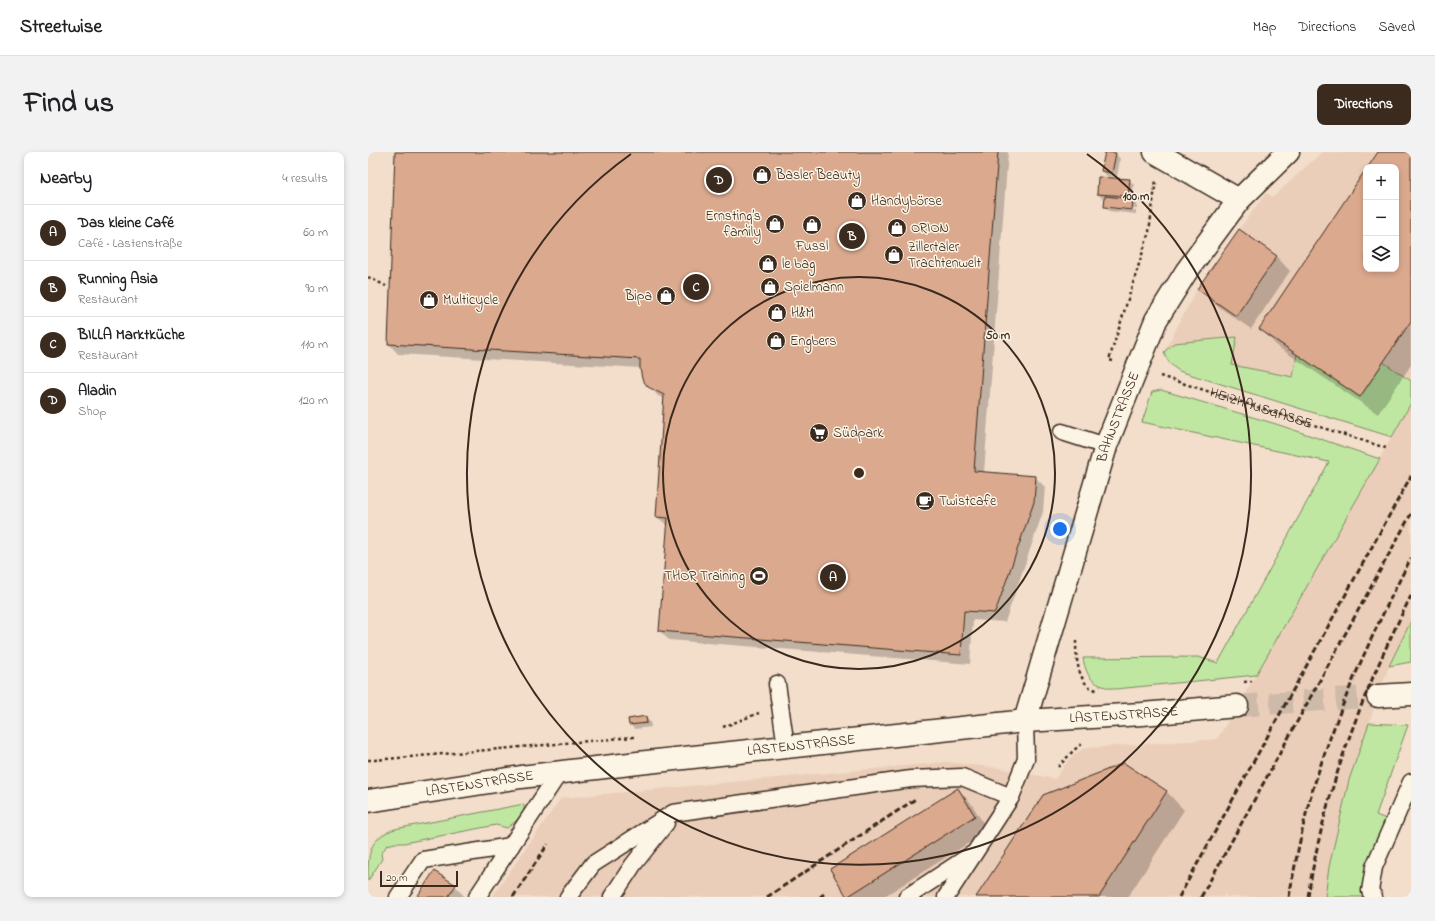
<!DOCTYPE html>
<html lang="en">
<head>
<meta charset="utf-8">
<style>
  :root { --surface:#fff; --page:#f2f2f2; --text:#202124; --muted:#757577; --line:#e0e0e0; --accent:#3b2a1e }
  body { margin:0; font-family:"Indie Flower",sans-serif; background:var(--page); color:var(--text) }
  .controls { position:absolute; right:12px; top:12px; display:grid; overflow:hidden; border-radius:8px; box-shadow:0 2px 6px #0003 }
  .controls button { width:36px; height:36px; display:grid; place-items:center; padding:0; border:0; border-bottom:1px solid var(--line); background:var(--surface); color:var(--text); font:20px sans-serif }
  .scale { position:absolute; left:12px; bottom:10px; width:78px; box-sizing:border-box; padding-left:4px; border:2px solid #3b2a1e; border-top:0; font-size:11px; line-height:14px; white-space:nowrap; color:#3b2a1e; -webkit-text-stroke:3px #fcf5e5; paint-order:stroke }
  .you { position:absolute; left:692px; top:377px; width:14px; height:14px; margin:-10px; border:3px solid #fff; border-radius:50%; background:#1a73e8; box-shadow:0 0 0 6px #1a73e833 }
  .badge { display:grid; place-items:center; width:26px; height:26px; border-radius:50%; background:var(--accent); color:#fff; font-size:13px; font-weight:700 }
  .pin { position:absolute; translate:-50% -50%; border:2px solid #fff; box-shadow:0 1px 4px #0006 }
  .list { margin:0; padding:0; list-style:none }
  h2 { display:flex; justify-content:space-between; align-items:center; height:52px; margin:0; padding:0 16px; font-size:17px }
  h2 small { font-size:13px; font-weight:400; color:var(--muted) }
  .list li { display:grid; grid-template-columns:26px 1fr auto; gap:12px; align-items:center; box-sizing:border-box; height:56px; padding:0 16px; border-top:1px solid var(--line) }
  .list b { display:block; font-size:15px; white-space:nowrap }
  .list p { margin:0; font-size:13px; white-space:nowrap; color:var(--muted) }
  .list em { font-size:13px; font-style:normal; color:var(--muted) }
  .icon { flex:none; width:22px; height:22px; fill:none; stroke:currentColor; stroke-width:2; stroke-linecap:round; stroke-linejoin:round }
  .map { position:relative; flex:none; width:1043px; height:745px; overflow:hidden; border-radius:8px }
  header { display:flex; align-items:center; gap:24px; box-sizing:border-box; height:56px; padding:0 20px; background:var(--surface); border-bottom:1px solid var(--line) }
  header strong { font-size:19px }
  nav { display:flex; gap:22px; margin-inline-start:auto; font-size:14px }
  .intro { display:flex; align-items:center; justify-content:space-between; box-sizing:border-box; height:96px; padding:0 24px }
  h1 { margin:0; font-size:28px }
  .button { padding:10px 18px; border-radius:8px; background:var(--accent); color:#fff; font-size:14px; font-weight:700 }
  main { display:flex; gap:24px; padding:0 24px }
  aside { flex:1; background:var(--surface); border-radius:8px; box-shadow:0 2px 6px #0003 }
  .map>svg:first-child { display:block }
</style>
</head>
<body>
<header>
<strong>Streetwise</strong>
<nav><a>Map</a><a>Directions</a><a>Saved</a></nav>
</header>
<div class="intro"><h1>Find us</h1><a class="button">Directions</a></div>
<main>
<aside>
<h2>Nearby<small>4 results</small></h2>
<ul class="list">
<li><span class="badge">A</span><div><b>Das kleine Café</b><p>Café · Lastenstraße</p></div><em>60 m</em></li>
<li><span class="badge">B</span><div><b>Running Asia</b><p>Restaurant</p></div><em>90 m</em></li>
<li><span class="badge">C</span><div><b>BILLA Marktküche</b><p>Restaurant</p></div><em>110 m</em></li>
<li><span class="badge">D</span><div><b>Aladin</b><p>Shop</p></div><em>120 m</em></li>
</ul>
</aside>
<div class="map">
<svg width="1043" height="745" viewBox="0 0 1043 745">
  <rect width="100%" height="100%" fill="#f2decb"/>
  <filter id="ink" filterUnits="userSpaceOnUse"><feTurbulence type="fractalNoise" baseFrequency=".025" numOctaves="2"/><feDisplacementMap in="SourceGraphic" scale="8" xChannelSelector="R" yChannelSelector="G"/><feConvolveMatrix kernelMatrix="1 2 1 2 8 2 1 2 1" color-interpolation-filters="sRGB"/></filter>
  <g filter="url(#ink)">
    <g fill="#ebceb9" fill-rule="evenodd">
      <path d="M 954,0 L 1043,0 L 1043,229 L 1015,211 L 992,245 L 929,203 L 925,225 L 864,213 L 869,185 L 806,191 L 796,200 L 829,137 L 871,77 L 898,41 L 905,45 ZM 998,15 L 1028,15 L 1028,117 L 998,117 Z"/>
      <path d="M 1043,251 L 1043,469 L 1020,517 L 981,628 L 961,715 L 957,745 L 858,745 L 857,741 L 855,745 L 124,745 L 193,646 L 578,610 L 632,616 L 687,627 L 701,607 L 708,601 L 717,596 L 849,587 L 888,523 Z"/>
    </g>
    <g fill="#bfe7a2" stroke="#7d8860">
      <path d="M 869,185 L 864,213 L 925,225 L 929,202 L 992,245 L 1015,210 L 1043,229 L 1043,251 L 1024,285 L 811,219 C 803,213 799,210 796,200 L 806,191 Z"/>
      <path d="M 793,238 L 908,272 L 1012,307 L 888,523 L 748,537 C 727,534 719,528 715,506 L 830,505 L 850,511 L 961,310 L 774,270 L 784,240 Z"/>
      <path d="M 1043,469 L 1043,510 L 1021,514 Z"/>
      <path d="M 1001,571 L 1040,573 L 1008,663 L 1018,667 C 1009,689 992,721 995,745 L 957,745 L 961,715 L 981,628 Z"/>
      <path d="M 156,652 L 156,659 L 148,669 L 139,676 L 128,673 L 36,691 L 27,691 L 19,693 L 13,702 L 14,707 L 0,729 C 0,703 0,686 27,677 Z"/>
    </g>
    <g fill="#0003">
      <path d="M 28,0 L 640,0 L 616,321 L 667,325 L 677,335 L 675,360 L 637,470 L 605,468 L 602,512 L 301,488 L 292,479 L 300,374 L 289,365 L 297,247 L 290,244 L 281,234 L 273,216 L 30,202 L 21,192 Z"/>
      <path d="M 1011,0 L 1043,0 L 1043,213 L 1010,262 L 910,195 L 893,177 L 998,19 L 998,117 L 1028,117 L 1028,15 L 1001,15 Z"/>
      <path d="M 748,2 L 752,7 L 749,25 L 739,24 L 734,19 Z"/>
      <path d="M 761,28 L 766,33 L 764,48 L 769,53 L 769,57 L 740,54 L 740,56 L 768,59 L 768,62 L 741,59 L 737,54 L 738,46 L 734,46 L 730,42 Z"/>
      <path d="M 871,79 L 909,105 L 922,119 L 883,177 L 845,151 L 831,137 Z"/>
      <path d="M 278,566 L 282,570 L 283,575 L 266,577 L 262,572 Z"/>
      <path d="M 756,612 L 799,640 L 816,658 L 760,745 L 610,745 Z"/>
      <path d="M 590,637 L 603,651 L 620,679 L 515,745 L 480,745 L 463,717 Z"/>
      <path d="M 87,734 L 96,744 L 96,745 L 50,745 Z"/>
    </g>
    <g fill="#dba98e" stroke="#3b2a1e">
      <path d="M 27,0 L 630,0 L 606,319 L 668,324 L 666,350 L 627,461 L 596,459 L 593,503 L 291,479 L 300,366 L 288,365 L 296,243 L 280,235 L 274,227 L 272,216 L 272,207 L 20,192 Z"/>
      <path d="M 737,0 L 748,1 L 744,21 L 733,19 Z"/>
      <path d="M 1010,0 L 1043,0 L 1043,169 L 992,245 L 891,177 L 998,17 L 998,117 L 1028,117 L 1028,15 L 1000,15 Z"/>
      <path d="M 730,25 L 762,27 L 760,44 L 729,42 Z"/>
      <path d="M 737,44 L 765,47 L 764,58 L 736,55 Z"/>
      <path d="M 871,77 L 909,104 L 868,164 L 829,137 Z"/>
      <path d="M 278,564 L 279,571 L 261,573 L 260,567 Z"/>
      <path d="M 756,611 L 799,639 L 731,745 L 608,745 L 675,643 Z"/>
      <path d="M 590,636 L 607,664 L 479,745 L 462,717 Z"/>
      <path d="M 66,719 L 88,733 L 80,745 L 49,745 Z"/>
    </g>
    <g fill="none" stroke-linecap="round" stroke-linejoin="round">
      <path stroke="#cdbaa8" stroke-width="22" stroke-dasharray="22 11" stroke-linecap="butt" d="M 869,554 L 1010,544"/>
      <g stroke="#3b2a1e" stroke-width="19">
        <g id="service">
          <path d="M 694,280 L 738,294"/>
          <path d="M 409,532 L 418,595"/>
          <path d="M 30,745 L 55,708 L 143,694"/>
          <path d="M 109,745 L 191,621"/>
          <path d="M 200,745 L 225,712 L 305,661 L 543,627 L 594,625 L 643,645"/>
          <path d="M 244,745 L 265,713 L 298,671"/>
          <path d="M 539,745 L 603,703"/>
          <path d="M 578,745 L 643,645 L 658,607 L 657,569"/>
          <path d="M 1006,745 L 1002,739 L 1006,715 L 1043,630"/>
        </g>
      </g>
      <g stroke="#3b2a1e" stroke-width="25">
        <g id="minor">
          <path d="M 787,0 L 871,48"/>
          <path id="s2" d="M 657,569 L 738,294 L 788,168 L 818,120 L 871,48 L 920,0"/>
        </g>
      </g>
      <g stroke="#3b2a1e" stroke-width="25">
        <g id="tertiary">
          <path d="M 1010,544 L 1043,542"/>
          <path id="s3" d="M 0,649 L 153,625 L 270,611 L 657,569 L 774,562 L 869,554"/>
        </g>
      </g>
      <g stroke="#3b2a1e" stroke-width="2.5" stroke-dasharray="3 3" stroke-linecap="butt">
        <path d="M 0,125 L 18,134"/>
        <path d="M 745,209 L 741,208 L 781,80 L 788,28"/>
        <path id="s1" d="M 792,224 L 1018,296"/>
        <path d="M 708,489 C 708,503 709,522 719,533 C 721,536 727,537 730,539"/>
        <path d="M 876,530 L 884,529"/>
        <path d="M 355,575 L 391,561"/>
        <path d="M 0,608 L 7,608 L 266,585"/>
        <path d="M 690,615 L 706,598 L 714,592"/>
      </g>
      <use href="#service" stroke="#fcf5e5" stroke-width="16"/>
      <use href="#minor" stroke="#fcf5e5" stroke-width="22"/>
      <use href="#tertiary" stroke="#fcf5e5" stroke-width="22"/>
      <g stroke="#3b2a1e" stroke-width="3" stroke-dasharray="6 3" stroke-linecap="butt">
        <path d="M 145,745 L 180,692"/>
        <path d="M 399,745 L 549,646"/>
        <path d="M 452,745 L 456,742"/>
        <path d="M 811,745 L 1043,324"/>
        <path d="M 833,745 L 1043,362"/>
        <path d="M 921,745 C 927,713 933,681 941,650 C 966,565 1002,485 1043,406"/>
        <path d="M 940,745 C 956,639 995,539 1043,444"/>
      </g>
    </g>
  </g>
  <g fill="none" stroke="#3b2a1e" stroke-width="2">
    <circle cx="491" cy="321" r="196"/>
    <path d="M719 2A392 392 0 1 1 263 2"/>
  </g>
  <defs>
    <g id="shop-disc" transform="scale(1)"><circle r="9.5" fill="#3b2a1e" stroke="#fcf5e5"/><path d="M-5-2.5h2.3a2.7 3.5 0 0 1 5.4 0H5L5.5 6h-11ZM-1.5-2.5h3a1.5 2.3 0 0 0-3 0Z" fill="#fff"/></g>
    <g id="supermarket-disc" transform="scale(1)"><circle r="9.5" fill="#3b2a1e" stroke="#fcf5e5"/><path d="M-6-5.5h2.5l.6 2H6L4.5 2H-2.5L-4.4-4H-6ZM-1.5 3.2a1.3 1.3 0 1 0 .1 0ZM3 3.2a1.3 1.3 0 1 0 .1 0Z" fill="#fff"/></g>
    <g id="cafe-disc" transform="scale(1)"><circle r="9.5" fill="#3b2a1e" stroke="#fcf5e5"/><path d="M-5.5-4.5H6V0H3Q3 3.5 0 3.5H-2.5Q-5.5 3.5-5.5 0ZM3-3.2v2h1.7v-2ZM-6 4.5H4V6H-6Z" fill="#fff"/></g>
    <g id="stadium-disc" transform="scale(1)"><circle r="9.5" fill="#3b2a1e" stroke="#fcf5e5"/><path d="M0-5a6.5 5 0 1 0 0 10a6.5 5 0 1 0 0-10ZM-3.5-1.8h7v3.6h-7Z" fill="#fff"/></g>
  </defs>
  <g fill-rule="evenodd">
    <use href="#shop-disc" x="394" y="23"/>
    <use href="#shop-disc" x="489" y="49"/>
    <use href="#shop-disc" x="407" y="72"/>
    <use href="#shop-disc" x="444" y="73"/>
    <use href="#shop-disc" x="529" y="76"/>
    <use href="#shop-disc" x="526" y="103"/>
    <use href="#shop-disc" x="400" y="112"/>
    <use href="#shop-disc" x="402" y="135"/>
    <use href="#shop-disc" x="298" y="144"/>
    <use href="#shop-disc" x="61" y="148"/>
    <use href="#shop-disc" x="409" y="161"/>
    <use href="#shop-disc" x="408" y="189"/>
    <use href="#supermarket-disc" x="451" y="281"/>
    <use href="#cafe-disc" x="557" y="349"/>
    <use href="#stadium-disc" x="391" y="424"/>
  </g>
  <g text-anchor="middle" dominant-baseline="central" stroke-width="3" stroke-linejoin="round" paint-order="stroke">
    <g font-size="14" fill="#3b2a1e" stroke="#fcf5e5" text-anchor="start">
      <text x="408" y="23">Basler Beauty</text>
      <text x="503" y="49">Handybörse</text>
      <text x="393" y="64" text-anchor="end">Ernsting’s<tspan x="393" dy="16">family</tspan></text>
      <text x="543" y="76">ORION</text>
      <text x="444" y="94" text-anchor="middle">Fussl</text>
      <text x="540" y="95">Zillertaler<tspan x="540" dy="16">Trachtenwelt</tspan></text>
      <text x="414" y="112">le bag</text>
      <text x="416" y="135">Spielmann</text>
      <text x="284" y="144" text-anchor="end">Bipa</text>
      <text x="75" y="148">Multicycle</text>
      <text x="423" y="161">H&amp;M</text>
      <text x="422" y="189">Engbers</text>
      <text x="465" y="281">Südpark</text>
      <text x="571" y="349">Twistcafe</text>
      <text x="377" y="424" text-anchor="end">THOR Training</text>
    </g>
    <g font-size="14" fill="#3b2a1e" stroke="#fcf5e5">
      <text stroke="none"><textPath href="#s1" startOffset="106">HEIZHAUSGASSE</textPath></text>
      <text stroke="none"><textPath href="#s2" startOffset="318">BAHNSTRASSE</textPath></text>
      <text stroke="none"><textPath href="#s3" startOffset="761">LASTENSTRASSE</textPath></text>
      <text stroke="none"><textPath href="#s3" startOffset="437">LASTENSTRASSE</textPath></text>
      <text stroke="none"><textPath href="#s3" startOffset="113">LASTENSTRASSE</textPath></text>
    </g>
  </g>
  <circle cx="491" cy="321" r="6" fill="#3b2a1e" stroke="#fcf5e5" stroke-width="2"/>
  <g font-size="12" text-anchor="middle" font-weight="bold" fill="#3b2a1e" stroke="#fcf5e5" stroke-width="3" stroke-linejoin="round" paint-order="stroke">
    <text x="768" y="48">100 m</text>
    <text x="630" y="187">50 m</text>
  </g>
</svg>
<div class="controls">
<button>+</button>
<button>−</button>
<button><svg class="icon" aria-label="layers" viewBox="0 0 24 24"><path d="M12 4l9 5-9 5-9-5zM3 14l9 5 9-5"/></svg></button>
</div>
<div class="scale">20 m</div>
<div class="you"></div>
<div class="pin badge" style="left:465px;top:425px">A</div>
<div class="pin badge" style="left:484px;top:84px">B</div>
<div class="pin badge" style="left:328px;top:135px">C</div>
<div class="pin badge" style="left:351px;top:28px">D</div>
</div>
</main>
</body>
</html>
